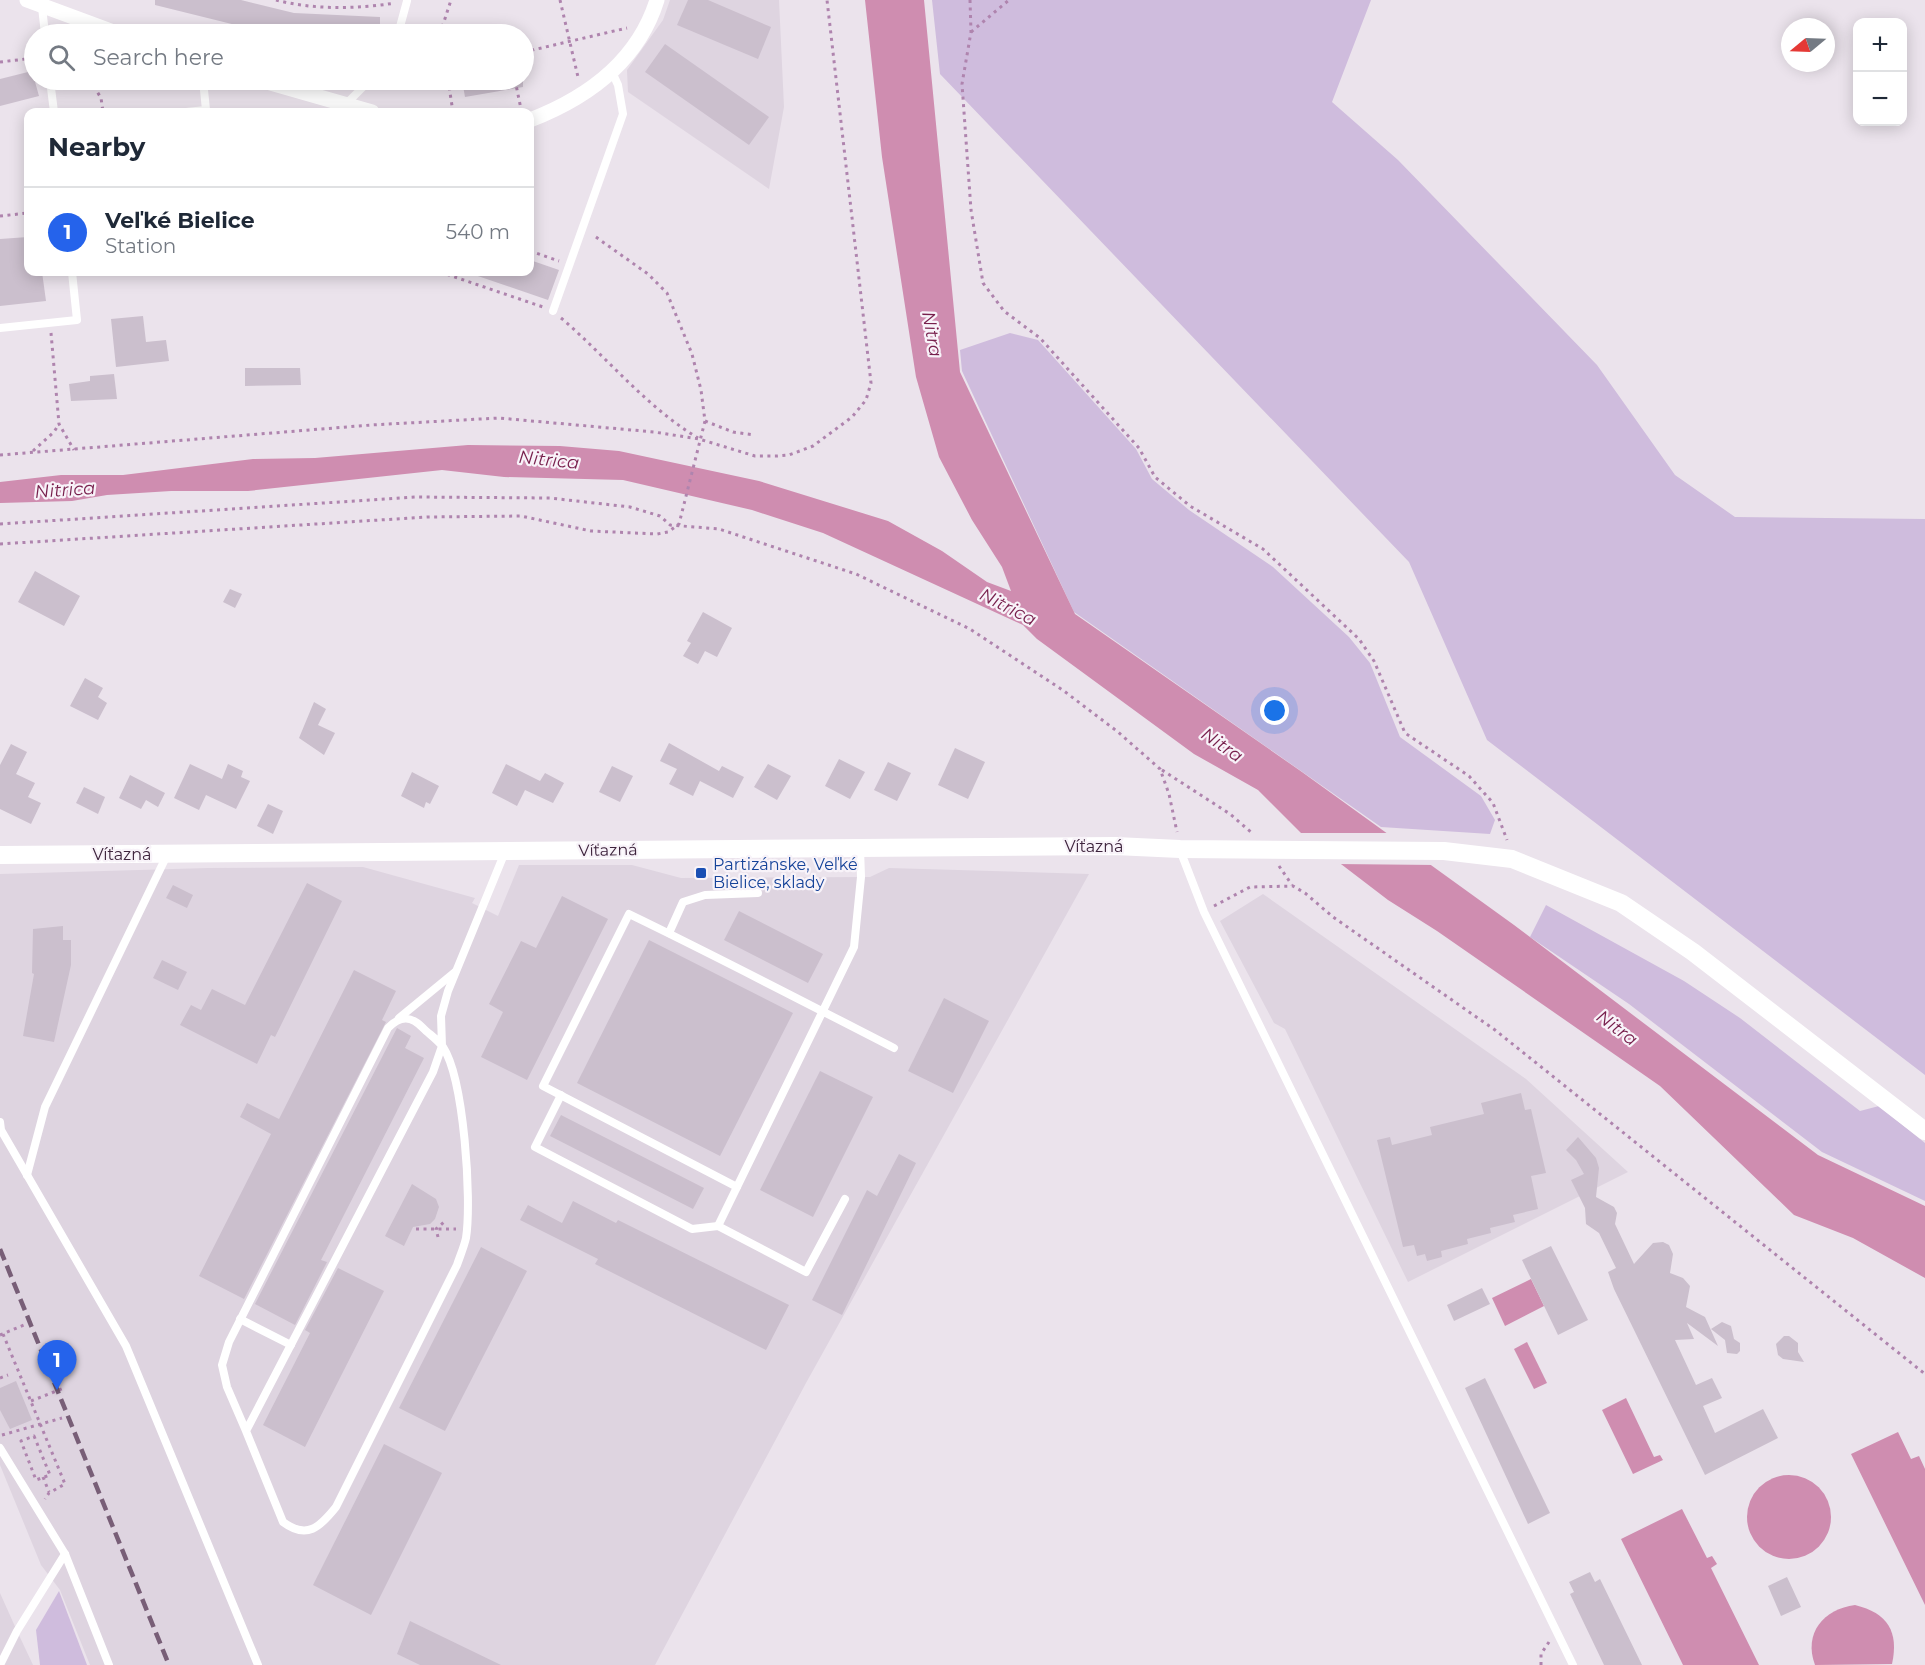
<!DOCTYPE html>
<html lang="en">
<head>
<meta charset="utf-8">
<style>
  :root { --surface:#fff; --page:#f6f6f7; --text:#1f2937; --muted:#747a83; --line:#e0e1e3; --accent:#2563eb }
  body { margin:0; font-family:Montserrat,sans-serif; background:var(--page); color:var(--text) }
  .controls { position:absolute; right:18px; top:18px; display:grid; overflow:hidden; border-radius:12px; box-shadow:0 3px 15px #0003 }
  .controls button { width:54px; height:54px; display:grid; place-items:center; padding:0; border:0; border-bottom:2px solid var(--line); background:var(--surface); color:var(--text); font:30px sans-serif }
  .compass { position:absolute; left:1781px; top:18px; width:54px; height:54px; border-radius:50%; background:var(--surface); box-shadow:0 3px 15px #0003; rotate:251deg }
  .you { position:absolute; left:1275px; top:711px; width:21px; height:21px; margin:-15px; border:4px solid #fff; border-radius:50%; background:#1a73e8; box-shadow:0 0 0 9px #1a73e833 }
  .badge { display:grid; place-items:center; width:39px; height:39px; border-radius:50%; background:var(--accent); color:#fff; font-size:20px; font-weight:700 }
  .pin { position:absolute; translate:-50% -50px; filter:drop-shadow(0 2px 3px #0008) }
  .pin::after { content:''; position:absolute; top:32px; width:21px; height:18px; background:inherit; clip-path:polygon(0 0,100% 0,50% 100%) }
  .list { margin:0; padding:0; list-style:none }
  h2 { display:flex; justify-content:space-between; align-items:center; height:78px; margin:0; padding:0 24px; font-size:26px }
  h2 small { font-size:20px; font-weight:400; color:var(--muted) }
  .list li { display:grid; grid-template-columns:39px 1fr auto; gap:18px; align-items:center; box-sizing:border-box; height:90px; padding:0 24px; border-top:2px solid var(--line) }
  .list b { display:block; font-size:22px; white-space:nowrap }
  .list p { margin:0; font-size:20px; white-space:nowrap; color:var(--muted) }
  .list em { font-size:20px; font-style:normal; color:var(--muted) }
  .icon { flex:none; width:33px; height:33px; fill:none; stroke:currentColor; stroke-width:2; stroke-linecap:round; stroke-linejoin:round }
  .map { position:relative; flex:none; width:1925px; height:1665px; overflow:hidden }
  .search { position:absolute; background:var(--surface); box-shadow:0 3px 15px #0003; left:24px; top:24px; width:510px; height:66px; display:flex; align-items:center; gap:15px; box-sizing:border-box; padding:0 21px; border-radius:33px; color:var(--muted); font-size:22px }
  .panel { position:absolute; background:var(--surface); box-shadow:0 3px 15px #0003; left:24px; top:108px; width:510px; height:168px; border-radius:12px }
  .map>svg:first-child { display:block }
</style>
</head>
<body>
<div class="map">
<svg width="1925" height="1665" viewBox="0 0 1925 1665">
  <rect width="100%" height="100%" fill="#ebe3ec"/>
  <g fill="#ded4e0">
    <path d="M 670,0 L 779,0 L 784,107 L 769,189 L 628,92 L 627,70 L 663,20 Z"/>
    <path d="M 519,865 L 632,865 L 681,878 L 870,877 L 889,868 L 1089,874 L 806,1383 L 655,1665 L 90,1665 L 60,1590 L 41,1565 L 0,1465 L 0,874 L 208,868 L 363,867 L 475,898 L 472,903 L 498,916 Z"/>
    <path d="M 1263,894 L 1526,1079 L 1628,1172 L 1408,1282 L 1285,1029 L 1274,1023 L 1220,921 Z"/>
    <path d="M 0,1593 L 17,1631 L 33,1665 L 0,1665 Z"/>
  </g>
  <g fill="#cfbcdd">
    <path d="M 932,0 L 1371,0 L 1332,102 L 1398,160 L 1597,365 L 1675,475 L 1735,517 L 1925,519 L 1925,1075 L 1487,740 L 1409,562 L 940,74 Z"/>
    <path d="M 1010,333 L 1038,340 L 1136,449 L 1152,479 L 1189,510 L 1273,567 L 1349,637 L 1370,663 L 1400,737 L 1481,796 L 1495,820 L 1490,834 L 1381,827 L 1074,612 L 962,371 L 960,350 Z"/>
    <path d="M 1546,905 L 1684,981 L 1740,1018 L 1860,1111 L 1879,1106 L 1925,1143 L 1925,1201 L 1822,1152 L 1629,1004 L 1530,937 Z"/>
    <path d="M 59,1591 L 87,1665 L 40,1665 L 36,1630 Z"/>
  </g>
  <g fill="#cf8db0">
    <path d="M 865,0 L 924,0 L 960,372 L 1075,614 L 1302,772 L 1514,925 L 1818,1155 L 1925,1206 L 1925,1278 L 1853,1238 L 1794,1215 L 1660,1086 L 1437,931 L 1388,900 L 1303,835 L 1258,790 L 1194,754 L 1037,639 L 1023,625 L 823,533 L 752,510 L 623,480 L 504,477 L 442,470 L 248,491 L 171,491 L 107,495 L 72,501 L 0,503 L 0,482 L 61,475 L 123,475 L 253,459 L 315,458 L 468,445 L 560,446 L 619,451 L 759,481 L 888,521 L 942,551 L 987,582 L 1011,591 L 1002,567 L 972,520 L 939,457 L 916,377 L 882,157 Z"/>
    <path d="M 1531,1279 L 1544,1306 L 1505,1326 L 1492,1298 Z"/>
    <path d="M 1527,1342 L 1547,1383 L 1534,1389 L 1514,1349 Z"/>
    <path d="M 1626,1398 L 1654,1457 L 1660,1455 L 1663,1460 L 1633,1474 L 1602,1410 Z"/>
    <path d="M 1898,1432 L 1911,1459 L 1919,1456 L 1925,1469 L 1925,1605 L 1851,1454 Z"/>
    <circle cx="1789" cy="1517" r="42"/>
    <path d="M 1682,1509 L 1707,1558 L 1712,1556 L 1717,1564 L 1711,1568 L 1759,1665 L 1683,1665 L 1621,1539 Z"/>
    <path d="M 1855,1605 C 1888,1613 1899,1632 1892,1664 L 1815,1665 C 1803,1633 1824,1609 1855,1605 Z"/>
  </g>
  <path fill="#ebe3ec" d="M 1297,833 L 1391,833 L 1436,865 L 1336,864 Z"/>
  <g fill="#cbbfcd">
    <path d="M 155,0 L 241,0 L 294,13 L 380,17 L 380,34 L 272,34 L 155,5 Z"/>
    <path d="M 688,0 L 708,0 L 771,27 L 758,59 L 677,25 Z"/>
    <path d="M 665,44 L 769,117 L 749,145 L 645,72 Z"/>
    <path d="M 32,71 L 39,96 L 0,106 L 0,79 Z"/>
    <path d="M 462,80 L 523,80 L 523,87 L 465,97 Z"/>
    <path d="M 28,237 L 28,272 L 42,272 L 46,301 L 0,306 L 0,239 Z"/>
    <path d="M 530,260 L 559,270 L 548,300 L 472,274 L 472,272 L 530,272 Z"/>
    <path d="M 143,316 L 146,342 L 166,340 L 169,361 L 116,367 L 111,319 Z"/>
    <path d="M 245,368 L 300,368 L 301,385 L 245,386 Z"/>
    <path d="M 114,374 L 117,399 L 71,401 L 69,384 L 90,381 L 90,376 Z"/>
    <path d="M 35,571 L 80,596 L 64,626 L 18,602 Z"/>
    <path d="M 230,589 L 242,594 L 235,608 L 223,602 Z"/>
    <path d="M 703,612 L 732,628 L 717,657 L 705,651 L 698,664 L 683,656 L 691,643 L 687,641 Z"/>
    <path d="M 85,678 L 103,688 L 98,697 L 107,703 L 98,720 L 70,706 Z"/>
    <path d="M 314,702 L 326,709 L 318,725 L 335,733 L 324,755 L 299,738 Z"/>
    <path d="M 669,743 L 719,771 L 722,766 L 744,777 L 733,798 L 700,781 L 693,796 L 669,784 L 677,769 L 660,761 Z"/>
    <path d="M 11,744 L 27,752 L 16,774 L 35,783 L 28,797 L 41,803 L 31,824 L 0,809 L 0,765 Z"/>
    <path d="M 955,748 L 985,762 L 968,799 L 938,785 Z"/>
    <path d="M 839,759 L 865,772 L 850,799 L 825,786 Z"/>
    <path d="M 888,762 L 911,773 L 897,801 L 874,790 Z"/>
    <path d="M 190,764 L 222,779 L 228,764 L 243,771 L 241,777 L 250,781 L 236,809 L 206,795 L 199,810 L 174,798 Z"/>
    <path d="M 506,764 L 540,781 L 545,773 L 564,783 L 553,803 L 525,790 L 517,806 L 492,793 Z"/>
    <path d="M 768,764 L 791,776 L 777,800 L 754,787 Z"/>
    <path d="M 612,766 L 633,776 L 620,802 L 599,792 Z"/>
    <path d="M 412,772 L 439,786 L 430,804 L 426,802 L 424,808 L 401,796 Z"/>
    <path d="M 130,775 L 165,793 L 158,807 L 146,800 L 141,809 L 119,798 Z"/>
    <path d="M 84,787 L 105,797 L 98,814 L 76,803 Z"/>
    <path d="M 268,804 L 283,811 L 273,834 L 257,826 Z"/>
    <path d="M 307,883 L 342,901 L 282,1023 L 275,1037 L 271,1035 L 257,1064 L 180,1025 L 191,1005 L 201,1010 L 212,989 L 245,1005 Z"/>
    <path d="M 173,885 L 193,895 L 187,908 L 166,898 Z"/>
    <path d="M 562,896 L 608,919 L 527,1080 L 481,1057 L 503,1012 L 489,1004 L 521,941 L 536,948 Z"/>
    <path d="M 739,911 L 823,954 L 808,983 L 724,940 Z"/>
    <path d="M 63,926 L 63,940 L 71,940 L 71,965 L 54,1042 L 23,1036 L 34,974 L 32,973 L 33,929 Z"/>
    <path d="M 649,940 L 793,1013 L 720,1156 L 577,1083 Z"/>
    <path d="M 162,960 L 187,972 L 178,990 L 153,978 Z"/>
    <path d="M 354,970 L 396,991 L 382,1020 L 386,1022 L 244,1299 L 199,1276 L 271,1134 L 240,1117 L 247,1103 L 279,1119 Z"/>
    <path d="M 944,998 L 989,1021 L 953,1093 L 908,1071 Z"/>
    <path d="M 397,1028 L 411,1036 L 405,1048 L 424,1058 L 321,1260 L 327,1262 L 295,1325 L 255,1304 Z"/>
    <path d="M 820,1071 L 873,1097 L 813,1217 L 760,1190 Z"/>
    <path d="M 1521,1093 L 1525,1110 L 1531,1109 L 1546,1173 L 1531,1176 L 1538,1209 L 1513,1215 L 1515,1222 L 1490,1228 L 1491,1233 L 1467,1239 L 1468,1244 L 1441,1251 L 1442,1257 L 1427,1261 L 1425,1254 L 1417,1256 L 1414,1245 L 1403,1247 L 1377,1140 L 1390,1137 L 1392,1145 L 1432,1135 L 1430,1127 L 1484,1114 L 1481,1103 Z"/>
    <path d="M 561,1115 L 704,1188 L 693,1209 L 550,1136 Z"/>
    <path d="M 1578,1137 L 1596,1158 L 1599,1168 L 1596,1197 L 1614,1207 L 1617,1213 L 1615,1224 L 1634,1264 L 1653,1243 L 1663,1242 L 1669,1245 L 1673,1254 L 1670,1273 L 1683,1278 L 1690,1286 L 1686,1307 L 1705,1317 L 1718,1346 L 1687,1323 L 1694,1339 L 1675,1340 L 1696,1385 L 1712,1378 L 1722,1398 L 1703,1406 L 1715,1433 L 1763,1409 L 1778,1438 L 1705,1475 L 1614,1289 L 1608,1272 L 1616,1268 L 1599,1233 L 1586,1224 L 1585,1208 L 1571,1180 L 1584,1174 L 1576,1160 L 1566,1150 Z"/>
    <path d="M 899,1154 L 916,1163 L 842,1315 L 812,1300 L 867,1190 L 877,1196 Z"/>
    <path d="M 412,1184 L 436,1199 L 439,1207 L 435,1219 L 430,1224 L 413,1227 L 404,1246 L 385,1236 Z"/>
    <path d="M 573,1201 L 616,1223 L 618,1220 L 789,1305 L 766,1350 L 595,1264 L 598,1259 L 520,1220 L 528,1205 L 562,1223 Z"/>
    <path d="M 1551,1246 L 1588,1320 L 1558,1335 L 1522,1260 Z"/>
    <path d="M 481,1247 L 527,1271 L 445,1431 L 399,1408 Z"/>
    <path d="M 338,1268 L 384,1291 L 305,1447 L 263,1425 L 310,1333 L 305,1330 Z"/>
    <path d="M 1482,1288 L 1490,1304 L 1454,1321 L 1447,1305 Z"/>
    <path d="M 1722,1322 L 1731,1326 L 1734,1339 L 1740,1343 L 1740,1351 L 1737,1354 L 1727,1353 L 1725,1340 L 1711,1329 Z"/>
    <path d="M 1784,1336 L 1789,1336 L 1798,1343 L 1798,1352 L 1804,1362 L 1783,1359 L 1778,1355 L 1776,1344 Z"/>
    <path d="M 1485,1378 L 1550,1513 L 1528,1524 L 1465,1388 Z"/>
    <path d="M 16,1381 L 32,1420 L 10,1429 L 0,1410 L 0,1388 Z"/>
    <path d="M 384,1444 L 442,1473 L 371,1615 L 313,1585 Z"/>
    <path d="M 1590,1572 L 1595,1582 L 1600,1579 L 1642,1665 L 1604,1665 L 1570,1594 L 1574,1592 L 1569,1582 Z"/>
    <path d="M 1787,1577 L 1801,1607 L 1781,1616 L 1768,1586 Z"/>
    <path d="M 410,1621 L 501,1665 L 420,1665 L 397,1654 Z"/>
  </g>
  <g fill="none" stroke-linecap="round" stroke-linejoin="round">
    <g stroke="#af84ae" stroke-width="3" stroke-dasharray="3 4.5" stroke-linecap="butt">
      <path d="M 276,0 C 313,10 358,9 395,3"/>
      <path d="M 560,0 L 578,77"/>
      <path d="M 970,0 L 971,32 L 962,84 L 971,210 L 983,283 L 1004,311 L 1040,338 L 1139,448 L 1155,477 L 1190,506 L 1263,549 L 1359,639 L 1374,661 L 1405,733 L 1469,776 L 1493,803 L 1507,840"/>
      <path d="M 971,32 L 1009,0"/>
      <path d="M 440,34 L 451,0"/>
      <path d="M 524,52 L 627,28"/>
      <path d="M 0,62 L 34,58"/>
      <path d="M 90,80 L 101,98 L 103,112"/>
      <path d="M 448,80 L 453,112"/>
      <path d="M 515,80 L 521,109"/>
      <path d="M 0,216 L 28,213"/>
      <path d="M 530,251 L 559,261"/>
      <path d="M 440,272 L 543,307"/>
      <path d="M 561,318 C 608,358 645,406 698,438"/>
      <path d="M 51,333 L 59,424 L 74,450"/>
      <path d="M 705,421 L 733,432 L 754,435"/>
      <path d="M 33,451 L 54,432 L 59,424"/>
      <path d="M 0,455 L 371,425 L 499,418 L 654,432 L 699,439 L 755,456 L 777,456 L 789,455 L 813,446 L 852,417 L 866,400 L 871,383 L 827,0"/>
      <path d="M 0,524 L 416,497 L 550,498 L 630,507 L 660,516 L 670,525 L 719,529 L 856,574 L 970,629 L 1064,691 L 1118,732 L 1160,769 L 1169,794 L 1177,832"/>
      <path d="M 0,544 L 427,517 L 521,516 L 591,531 L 657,534 L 668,532 L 679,524 L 705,421 L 701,390 L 692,354 L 667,293 L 648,274 L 593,235"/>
      <path d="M 1162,770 L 1230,814 L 1252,833"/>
      <path d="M 1279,866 L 1292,885"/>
      <path d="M 1214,906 L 1250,887 L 1293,886 L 1305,893 L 1333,917 L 1495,1030 L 1925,1374"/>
      <path d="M 416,1229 L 456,1229"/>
      <path d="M 438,1237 L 436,1229 L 444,1222"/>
      <path d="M 3,1334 L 65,1484 L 49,1493 L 45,1499"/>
      <path d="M 0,1335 L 24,1325"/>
      <path d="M 0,1378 L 8,1375"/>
      <path d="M 31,1401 L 64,1388"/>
      <path d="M 2,1435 L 62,1418"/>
      <path d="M 34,1436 L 50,1475 L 36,1480 L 21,1441 Z"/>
      <path d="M 43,1477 L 49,1492"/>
      <path d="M 1541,1665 L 1541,1654 L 1549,1642"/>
    </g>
    <g stroke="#fff" stroke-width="8">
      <path d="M 42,7 L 45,34"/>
      <path d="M 398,34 L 407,1"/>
      <path d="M 50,80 L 54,112"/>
      <path d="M 346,104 L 370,80"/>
      <path d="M 186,112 L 206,110 L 203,80"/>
      <path d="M 553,311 L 623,114 L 618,85 L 612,72"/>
      <path d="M 0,328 L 77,320 L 72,272"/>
      <path d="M 860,849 L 861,877 L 854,947 L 737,1187 L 543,1086 L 629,914 C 718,957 806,1003 894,1048"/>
      <path d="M 1180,850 L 1204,912 L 1573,1665"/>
      <path d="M 669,933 L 683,902 L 705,895 L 758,893"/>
      <path d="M 399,1018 L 455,972"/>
      <path d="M 561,1095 L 535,1147 L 692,1229 L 718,1226 L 806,1272 L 845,1199"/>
      <path d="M 0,1122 L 1,1130 L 126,1346 L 258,1665"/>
      <path d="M 27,1175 L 45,1107 L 167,855"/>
      <path d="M 718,1226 L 737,1187"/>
      <path d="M 240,1319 L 291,1345"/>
      <path d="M 246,1431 L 227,1387 L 222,1365 L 229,1342 L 388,1028 C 401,1015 411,1016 423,1028 C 429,1034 438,1040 443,1047 C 464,1079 472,1200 466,1238 C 464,1247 460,1256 457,1265 L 336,1507 C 320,1527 307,1540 283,1522 L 246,1431 L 433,1072 L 442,1046 L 441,1016 L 448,991 L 505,852"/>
      <path d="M 0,1448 L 65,1554 L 109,1665"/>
      <path d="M 0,1665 L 17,1631 L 65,1554"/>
    </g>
    <g stroke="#fff" stroke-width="15">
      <path d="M 27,0 L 119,34"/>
      <path d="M 260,80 L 372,112"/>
      <path d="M 530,120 C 587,98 638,61 657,0"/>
    </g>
    <path stroke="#fff" stroke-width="18" d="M 0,855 L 1115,846 L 1180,849 L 1444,851 L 1512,859 L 1621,903 L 1693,952 L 1925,1131"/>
    <path stroke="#785e77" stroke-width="4.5" stroke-dasharray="12 6" stroke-linecap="butt" d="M 0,1249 L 169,1665"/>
  </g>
  <rect fill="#1a4fb4" stroke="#f8f3f9" stroke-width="2" x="695" y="867" width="12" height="12" rx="3"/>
  <g text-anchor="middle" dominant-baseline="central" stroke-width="4.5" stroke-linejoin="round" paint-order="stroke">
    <g font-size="16" fill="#3d233c" stroke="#f8f3f9">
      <text x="1094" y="846">Víťazná</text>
      <text transform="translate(608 850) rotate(-1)">Víťazná</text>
      <text x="122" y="854">Víťazná</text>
    </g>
    <g font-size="16" fill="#164399" stroke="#f8f3f9" text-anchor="start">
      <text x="713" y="864">Partizánske, Veľké<tspan x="713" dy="18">Bielice, sklady</tspan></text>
    </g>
    <g font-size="18" font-style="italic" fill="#771f4c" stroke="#f8f3f9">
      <text transform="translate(932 334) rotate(80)">Nitra</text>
      <text transform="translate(549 460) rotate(6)">Nitrica</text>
      <text transform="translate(65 490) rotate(-4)">Nitrica</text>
      <text transform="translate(1008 607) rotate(27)">Nitrica</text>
      <text transform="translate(1222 745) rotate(35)">Nitra</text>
      <text transform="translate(1617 1028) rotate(37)">Nitra</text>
    </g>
  </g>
</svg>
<div class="controls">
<button>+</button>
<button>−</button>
</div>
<svg class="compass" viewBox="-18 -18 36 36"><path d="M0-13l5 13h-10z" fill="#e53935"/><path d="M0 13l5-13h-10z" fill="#747a83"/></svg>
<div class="you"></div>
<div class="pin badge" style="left:57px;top:1390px">1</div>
<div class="search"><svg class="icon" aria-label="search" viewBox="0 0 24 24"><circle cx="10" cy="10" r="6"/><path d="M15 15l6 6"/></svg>Search here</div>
<section class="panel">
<h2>Nearby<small></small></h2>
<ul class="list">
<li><span class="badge">1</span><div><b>Veľké Bielice</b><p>Station</p></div><em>540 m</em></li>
</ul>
</section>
</div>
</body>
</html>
